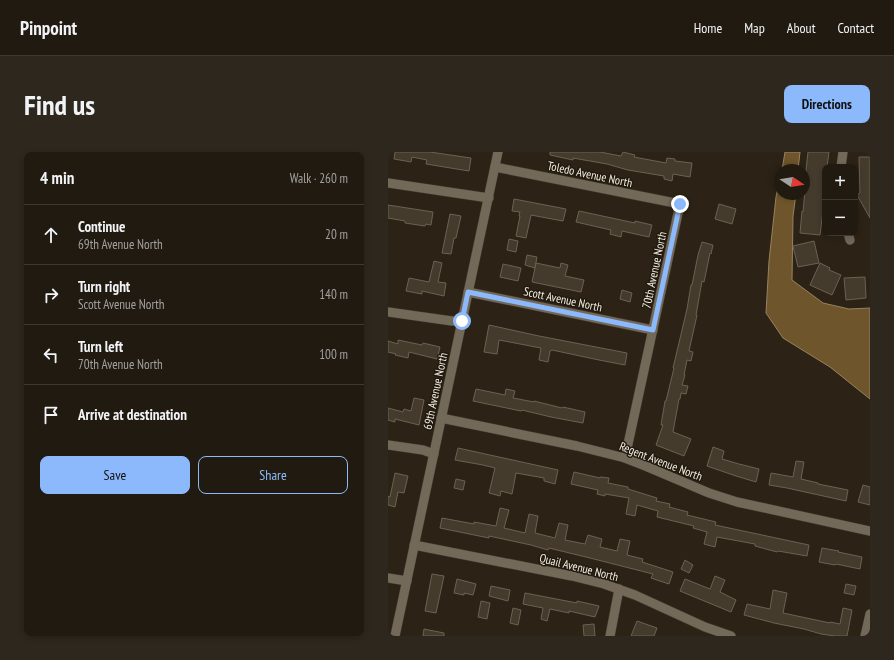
<!DOCTYPE html>
<html lang="en">
<head>
<meta charset="utf-8">
<style>
  :root { --surface:#211a10; --page:#2d271e; --text:#f1f3f6; --muted:#a2a19f; --line:#3e3830; --accent:#8cb9fc }
  body { margin:0; font-family:"PT Sans Narrow",sans-serif; background:var(--page); color:var(--text) }
  .controls { position:absolute; right:12px; top:12px; display:grid; overflow:hidden; border-radius:8px; box-shadow:0 2px 6px #0003 }
  .controls button { width:36px; height:36px; display:grid; place-items:center; padding:0; border:0; border-bottom:1px solid var(--line); background:var(--surface); color:var(--text); font:20px sans-serif }
  .compass { position:absolute; left:386px; top:12px; width:36px; height:36px; border-radius:50%; background:var(--surface); box-shadow:0 2px 6px #0003; rotate:102deg }
  .stop { position:absolute; width:12px; height:12px; margin:-9px; border:3px solid #8cb9fc; border-radius:50%; background:#fff }
  .stop.end { background:#8cb9fc; border-color:#fff; box-shadow:0 1px 4px #0008 }
  .list { margin:0; padding:0; list-style:none }
  h2 { display:flex; justify-content:space-between; align-items:center; height:52px; margin:0; padding:0 16px; font-size:17px }
  h2 small { font-size:13px; font-weight:400; color:var(--muted) }
  .list li { display:grid; grid-template-columns:26px 1fr auto; gap:12px; align-items:center; box-sizing:border-box; height:60px; padding:0 16px; border-top:1px solid var(--line) }
  .list b { display:block; font-size:15px; white-space:nowrap }
  .list p { margin:0; font-size:13px; white-space:nowrap; color:var(--muted) }
  .list em { font-size:13px; font-style:normal; color:var(--muted) }
  .actions { display:flex; gap:8px; padding:12px 16px }
  .actions a { flex:1; padding:9px 0; border:1px solid var(--accent); border-radius:8px; text-align:center; font-size:14px; color:var(--accent) }
  .actions .main { background:var(--accent); color:#111 }
  .icon { flex:none; width:22px; height:22px; fill:none; stroke:currentColor; stroke-width:2; stroke-linecap:round; stroke-linejoin:round }
  .map { position:relative; flex:none; width:482px; height:484px; overflow:hidden; border-radius:8px }
  header { display:flex; align-items:center; gap:24px; box-sizing:border-box; height:56px; padding:0 20px; background:var(--surface); border-bottom:1px solid var(--line) }
  header strong { font-size:19px }
  nav { display:flex; gap:22px; margin-inline-start:auto; font-size:14px }
  .intro { display:flex; align-items:center; justify-content:space-between; box-sizing:border-box; height:96px; padding:0 24px }
  h1 { margin:0; font-size:28px }
  .button { padding:10px 18px; border-radius:8px; background:var(--accent); color:#111; font-size:14px; font-weight:700 }
  main { display:flex; gap:24px; padding:0 24px }
  aside { flex:1; background:var(--surface); border-radius:8px; box-shadow:0 2px 6px #0003 }
  .map>svg:first-child { display:block }
</style>
</head>
<body>
<header>
<strong>Pinpoint</strong>
<nav><a>Home</a><a>Map</a><a>About</a><a>Contact</a></nav>
</header>
<div class="intro"><h1>Find us</h1><a class="button">Directions</a></div>
<main>
<aside>
<h2>4 min<small>Walk · 260 m</small></h2>
<ul class="list">
<li><svg class="icon" aria-label="ahead" viewBox="0 0 24 24"><path d="M12 20V5M6 11l6-6 6 6"/></svg><div><b>Continue</b><p>69th Avenue North</p></div><em>20 m</em></li>
<li><svg class="icon" aria-label="right" viewBox="0 0 24 24"><path d="M7 20v-9h11M14 6l5 5-5 5"/></svg><div><b>Turn right</b><p>Scott Avenue North</p></div><em>140 m</em></li>
<li><svg class="icon" aria-label="left" viewBox="0 0 24 24"><path d="M17 20v-9H6M10 6l-5 5 5 5"/></svg><div><b>Turn left</b><p>70th Avenue North</p></div><em>100 m</em></li>
<li><svg class="icon" aria-label="arrive" viewBox="0 0 24 24"><path d="M6 21V4h12l-3 4 3 4H6"/></svg><div><b>Arrive at destination</b></div></li>
</ul>
<div class="actions"><a class="main">Save</a><a>Share</a></div>
</aside>
<div class="map">
<svg width="482" height="484" viewBox="0 0 482 484">
  <rect width="100%" height="100%" fill="#2c2316"/>
  <g fill="#6f552b" stroke="#978362">
    <path d="M 397,0 L 412,0 L 410,18 L 394,18 Z"/>
    <path d="M 392,26 L 392,42 L 408,42 L 405,64 L 404,128 L 435,151 L 461,157 L 482,156 L 482,247 L 442,215 L 395,186 L 378,161 L 381,109 L 388,45 Z"/>
  </g>
  <g fill="#443b2d" stroke="#6c6253">
    <path d="M 7,0 L 42,0 L 83,6 L 81,19 L 38,12 L 39,8 L 24,5 L 23,10 L 6,7 Z"/>
    <path d="M 162,0 L 212,0 L 233,4 L 235,0 L 247,3 L 246,5 L 278,11 L 279,6 L 287,7 L 287,9 L 304,11 L 302,25 L 285,22 L 284,29 L 276,27 L 276,24 L 240,18 L 219,12 L 185,6 L 185,8 L 162,3 Z"/>
    <path d="M 420,0 L 441,0 L 439,15 L 437,15 L 437,43 L 432,83 L 412,81 L 414,59 L 415,60 L 418,28 L 417,28 Z"/>
    <path d="M 471,5 L 482,5 L 482,66 L 469,43 L 472,41 Z"/>
    <path d="M 126,47 L 178,57 L 175,69 L 143,63 L 138,86 L 128,84 L 132,64 L 131,64 L 132,60 L 124,59 Z"/>
    <path d="M 331,52 L 348,57 L 344,72 L 327,67 Z"/>
    <path d="M 0,53 L 45,60 L 43,73 L 38,72 L 37,74 L 17,71 L 17,69 L 0,66 Z"/>
    <path d="M 191,59 L 247,71 L 247,69 L 264,73 L 261,85 L 234,79 L 233,85 L 222,82 L 223,78 L 188,70 Z"/>
    <path d="M 62,62 L 73,64 L 68,86 L 66,86 L 63,102 L 54,101 Z"/>
    <path d="M 121,87 L 130,89 L 128,100 L 119,98 Z"/>
    <path d="M 426,89 L 431,111 L 410,115 L 405,94 Z"/>
    <path d="M 314,90 L 325,93 L 323,102 L 322,101 L 316,130 L 314,129 L 308,163 L 309,163 L 301,199 L 305,200 L 303,209 L 299,208 L 296,223 L 297,223 L 294,233 L 300,234 L 298,242 L 293,241 L 292,247 L 291,247 L 285,280 L 303,287 L 296,304 L 268,293 L 275,273 L 273,273 L 277,249 L 278,249 L 286,216 L 285,216 L 299,157 L 303,133 L 304,133 L 310,103 Z"/>
    <path d="M 139,103 L 149,105 L 147,116 L 137,113 Z"/>
    <path d="M 46,109 L 54,111 L 50,130 L 58,131 L 56,144 L 34,139 L 34,142 L 18,139 L 21,126 L 41,130 Z"/>
    <path d="M 148,111 L 172,116 L 173,111 L 180,113 L 177,124 L 196,128 L 193,140 L 144,130 Z"/>
    <path d="M 432,111 L 442,116 L 441,118 L 453,123 L 444,143 L 422,133 Z"/>
    <path d="M 115,112 L 133,116 L 130,129 L 112,125 Z"/>
    <path d="M 477,125 L 478,146 L 458,148 L 456,126 Z"/>
    <path d="M 234,138 L 244,141 L 242,150 L 232,147 Z"/>
    <path d="M 101,173 L 151,184 L 239,201 L 237,213 L 211,208 L 164,198 L 162,199 L 160,210 L 151,208 L 153,196 L 111,188 L 109,202 L 96,200 Z"/>
    <path d="M 10,188 L 34,193 L 35,191 L 52,195 L 49,207 L 21,200 L 20,206 L 7,203 L 8,202 L 0,200 L 0,189 L 10,192 Z"/>
    <path d="M 88,237 L 117,243 L 118,237 L 127,239 L 125,246 L 146,250 L 146,249 L 174,256 L 175,255 L 197,260 L 195,271 L 163,265 L 134,258 L 133,259 L 85,249 Z"/>
    <path d="M 26,246 L 36,248 L 31,273 L 7,267 L 7,270 L 0,268 L 0,256 L 15,260 L 16,257 L 23,259 Z"/>
    <path d="M 325,295 L 336,299 L 334,307 L 351,312 L 371,317 L 368,330 L 348,324 L 319,314 Z"/>
    <path d="M 70,296 L 170,318 L 167,332 L 156,329 L 156,326 L 128,321 L 124,342 L 113,339 L 112,344 L 101,341 L 107,316 L 95,313 L 67,308 Z"/>
    <path d="M 408,309 L 416,310 L 413,327 L 430,331 L 430,332 L 460,338 L 458,349 L 399,336 L 381,333 L 383,321 L 405,325 Z"/>
    <path d="M 186,320 L 212,326 L 212,325 L 221,326 L 220,331 L 240,335 L 240,337 L 269,346 L 268,349 L 282,352 L 281,355 L 300,360 L 299,363 L 328,370 L 327,373 L 421,393 L 419,404 L 390,399 L 389,400 L 367,394 L 367,392 L 329,385 L 327,395 L 316,392 L 319,380 L 305,376 L 306,374 L 269,365 L 270,359 L 249,353 L 247,364 L 238,362 L 241,346 L 217,342 L 217,344 L 209,342 L 210,338 L 183,332 Z"/>
    <path d="M 7,321 L 20,324 L 16,341 L 10,340 L 7,355 L 0,353 L 0,344 L 2,345 Z"/>
    <path d="M 68,327 L 77,329 L 75,338 L 66,336 Z"/>
    <path d="M 475,333 L 482,335 L 482,353 L 470,350 Z"/>
    <path d="M 112,356 L 121,358 L 116,376 L 137,381 L 141,362 L 150,364 L 147,381 L 167,386 L 171,371 L 180,373 L 177,388 L 197,392 L 200,383 L 214,387 L 212,395 L 229,399 L 232,387 L 242,389 L 239,403 L 255,407 L 254,410 L 285,420 L 281,432 L 263,426 L 265,422 L 202,406 L 161,396 L 160,398 L 143,393 L 101,384 L 101,386 L 52,376 L 54,366 L 86,372 L 86,370 L 108,374 Z"/>
    <path d="M 434,396 L 451,399 L 450,400 L 474,405 L 472,417 L 448,412 L 447,413 L 431,410 Z"/>
    <path d="M 297,408 L 305,413 L 301,421 L 293,417 Z"/>
    <path d="M 44,422 L 56,424 L 48,461 L 37,459 Z"/>
    <path d="M 327,424 L 337,428 L 332,440 L 348,448 L 343,460 L 292,439 L 297,427 L 322,437 Z"/>
    <path d="M 69,427 L 88,432 L 85,443 L 76,441 L 76,443 L 66,441 Z"/>
    <path d="M 458,432 L 468,434 L 466,443 L 456,441 Z"/>
    <path d="M 103,434 L 122,438 L 120,449 L 101,444 Z"/>
    <path d="M 385,438 L 399,441 L 395,461 L 442,471 L 442,470 L 452,472 L 455,456 L 464,458 L 459,484 L 447,484 L 433,482 L 416,477 L 386,471 L 356,463 L 359,452 L 382,457 Z"/>
    <path d="M 137,441 L 189,451 L 189,449 L 211,454 L 207,465 L 181,459 L 181,461 L 162,457 L 159,469 L 153,467 L 155,456 L 135,452 Z"/>
    <path d="M 93,449 L 102,451 L 99,467 L 90,465 Z"/>
    <path d="M 125,456 L 133,458 L 130,473 L 122,471 Z"/>
    <path d="M 249,469 L 269,476 L 266,484 L 243,484 Z"/>
    <path d="M 206,472 L 207,484 L 196,484 L 195,473 Z"/>
    <path d="M 36,477 L 56,481 L 56,484 L 35,484 Z"/>
  </g>
  <g fill="none" stroke-linecap="round" stroke-linejoin="round">
    <g stroke="#453e34" stroke-width="10">
      <g id="minor">
        <path d="M 107,15 L 292,52 L 237,306"/>
        <path d="M 453,15 L 455,0"/>
        <path d="M 0,31 L 101,46"/>
        <path d="M 460,81 L 462,88"/>
        <path d="M 80,140 L 265,178"/>
        <path d="M 0,160 L 64,169 L 74,169"/>
        <path d="M 53,266 L 189,294 L 237,306 L 255,313 L 321,341 L 349,350 L 482,379"/>
        <path d="M 0,293 L 35,298 L 46,302"/>
        <path d="M 26,393 L 184,424 L 216,432 L 247,443 L 317,475 L 343,484"/>
        <path d="M 0,426 L 19,429"/>
        <path d="M 7,484 L 110,0"/>
        <path d="M 222,484 L 231,437"/>
        <path d="M 477,484 L 482,462"/>
      </g>
    </g>
    <use href="#minor" stroke="#736959" stroke-width="9"/>
  </g>
  <g fill="none" stroke-linecap="round" stroke-linejoin="round">
    <path stroke="#8cb9fc" stroke-width="5" d="M 74,169 L 80,140 L 265,178 L 292,52"/>
  </g>
  <g text-anchor="middle" dominant-baseline="central" stroke-width="3" stroke-linejoin="round" paint-order="stroke">
    <g font-size="12" fill="#f3ede4" stroke="#221a0d">
      <text transform="translate(202 22) rotate(12)">Toledo Avenue North</text>
      <text transform="translate(266 118) rotate(-78)">70th Avenue North</text>
      <text transform="translate(175 147) rotate(12)">Scott Avenue North</text>
      <text transform="translate(47 239) rotate(-78)">69th Avenue North</text>
      <text transform="translate(273 309) rotate(21)">Regent Avenue North</text>
      <text transform="translate(191 415) rotate(14)">Quail Avenue North</text>
    </g>
  </g>
</svg>
<div class="controls">
<button>+</button>
<button>−</button>
</div>
<svg class="compass" viewBox="-18 -18 36 36"><path d="M0-13l5 13h-10z" fill="#e53935"/><path d="M0 13l5-13h-10z" fill="#a2a19f"/></svg>
<div class="stop" style="left:74px;top:169px"></div>
<div class="stop end" style="left:292px;top:52px"></div>
</div>
</main>
</body>
</html>
